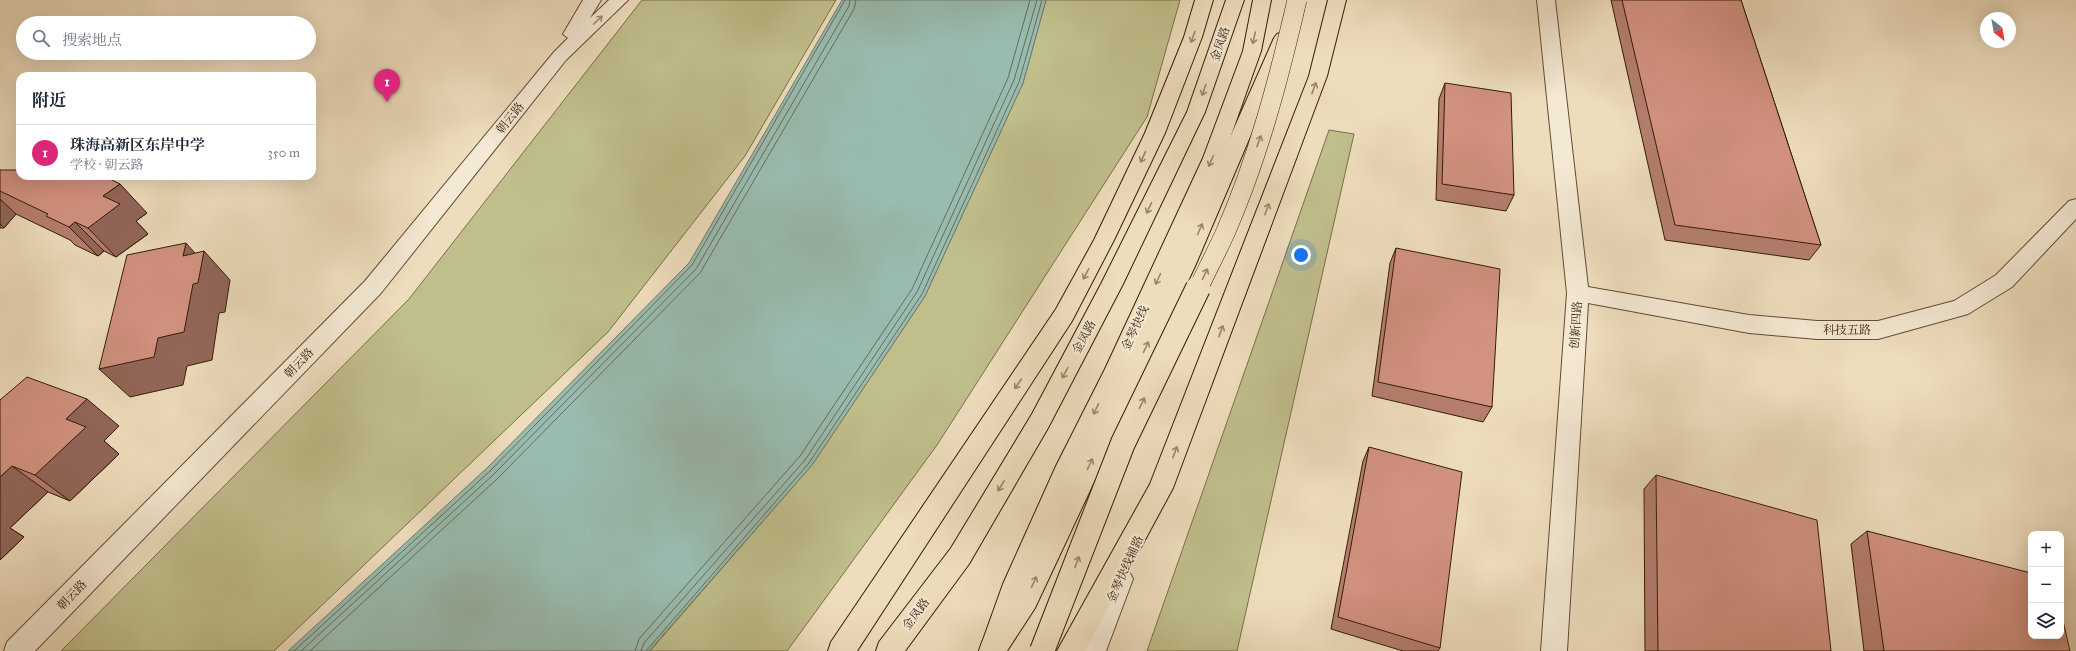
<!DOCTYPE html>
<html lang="zh">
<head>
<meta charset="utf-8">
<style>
  :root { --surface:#fff; --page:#f2f2f3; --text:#1f2937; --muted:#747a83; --line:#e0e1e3; --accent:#db2777 }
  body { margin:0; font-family:"IM FELL Great Primer","Noto Serif SC",serif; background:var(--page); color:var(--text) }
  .controls { position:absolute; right:12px; bottom:12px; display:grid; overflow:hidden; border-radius:8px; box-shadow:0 4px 16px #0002 }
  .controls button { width:36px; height:36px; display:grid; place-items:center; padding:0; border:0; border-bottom:1px solid var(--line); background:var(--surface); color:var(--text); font:20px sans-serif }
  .compass { position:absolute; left:1980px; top:12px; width:36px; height:36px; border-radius:50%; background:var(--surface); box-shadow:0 4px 16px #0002; rotate:149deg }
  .you { position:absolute; left:1301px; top:255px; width:14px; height:14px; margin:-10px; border:3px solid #fff; border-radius:50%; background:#1a73e8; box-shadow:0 0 0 6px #1a73e833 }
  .badge { display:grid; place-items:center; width:26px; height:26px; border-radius:50%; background:var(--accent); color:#fff; font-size:13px; font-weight:700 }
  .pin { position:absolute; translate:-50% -33px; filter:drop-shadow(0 1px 2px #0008) }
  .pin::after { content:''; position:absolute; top:21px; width:14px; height:12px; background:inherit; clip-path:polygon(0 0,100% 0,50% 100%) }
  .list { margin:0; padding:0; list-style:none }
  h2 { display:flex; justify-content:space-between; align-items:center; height:52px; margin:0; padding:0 16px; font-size:17px }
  h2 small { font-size:13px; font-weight:400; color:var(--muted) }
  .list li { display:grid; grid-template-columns:26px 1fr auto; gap:12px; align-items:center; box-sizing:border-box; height:56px; padding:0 16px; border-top:1px solid var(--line) }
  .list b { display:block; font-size:15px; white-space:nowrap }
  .list p { margin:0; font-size:13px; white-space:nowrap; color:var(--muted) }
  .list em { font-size:13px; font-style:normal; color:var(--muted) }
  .icon { flex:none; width:22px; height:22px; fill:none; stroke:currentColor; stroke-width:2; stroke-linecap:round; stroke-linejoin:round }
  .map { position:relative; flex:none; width:2076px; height:651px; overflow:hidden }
  .search { position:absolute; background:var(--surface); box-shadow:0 4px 16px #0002; left:16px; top:16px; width:300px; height:44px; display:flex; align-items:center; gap:10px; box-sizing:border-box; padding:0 14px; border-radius:22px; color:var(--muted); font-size:15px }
  .panel { position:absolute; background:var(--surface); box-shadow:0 4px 16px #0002; left:16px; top:72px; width:300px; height:108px; border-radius:12px }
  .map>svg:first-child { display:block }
</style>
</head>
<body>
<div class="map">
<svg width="2076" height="651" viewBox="0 0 2076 651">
  <rect width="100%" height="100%" fill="#eeddbd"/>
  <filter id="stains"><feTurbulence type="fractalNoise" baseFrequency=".005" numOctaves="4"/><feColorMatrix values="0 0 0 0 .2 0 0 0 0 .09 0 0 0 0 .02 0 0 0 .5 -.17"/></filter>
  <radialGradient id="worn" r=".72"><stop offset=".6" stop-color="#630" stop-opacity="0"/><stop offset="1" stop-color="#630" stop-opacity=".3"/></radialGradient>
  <g fill="#c0bf8c" stroke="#7a6e49">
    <path d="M 642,0 L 836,0 L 745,156 L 608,332 L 274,651 L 61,651 L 409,299 Z"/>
    <path d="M 1046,0 L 1180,0 L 1147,117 L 937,445 L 787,651 L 650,651 L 812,465 L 925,296 L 1023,83 Z"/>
    <path d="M 1329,130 L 1354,134 L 1237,651 L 1147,651 Z"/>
  </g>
  <path fill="#99bcb0" stroke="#717c6c" d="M 842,0 L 1046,0 L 1023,83 L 925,296 L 812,465 L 649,651 L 288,651 L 487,468 L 689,263 Z"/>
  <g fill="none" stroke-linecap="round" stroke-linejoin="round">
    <g stroke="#666c5b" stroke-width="1">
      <path d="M 294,651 L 490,471 L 692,265 L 845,0"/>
      <path d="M 301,651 L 493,475 L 696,269 L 849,6 L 850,0"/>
      <path d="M 310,651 L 497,479 L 700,273 L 854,9 L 856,0"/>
      <path d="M 635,651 L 639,639 L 800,456 L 912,289 L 1008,78 L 1030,0"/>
      <path d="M 641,651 L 644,643 L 805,460 L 917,292 L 1014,80 L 1037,0"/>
      <path d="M 646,651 L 809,463 L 922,294 L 1019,82 L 1042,0"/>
    </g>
    <g stroke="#624c34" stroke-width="2">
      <g id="minor">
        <path d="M 583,0 L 601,0 L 590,18 L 609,0 L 628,0 L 566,60 L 381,293 L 35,651 L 4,651 L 7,642 L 365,281 L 554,52 L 568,38 L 563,34 Z"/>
        <path d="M 1537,0 L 1555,0 L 1588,287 L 1749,315 L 1817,321 L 1878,321 L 1954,301 L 1996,275 L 2069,201 L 2076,199 L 2076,219 L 2012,287 L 1968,314 L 1878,339 L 1817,339 L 1749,333 L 1588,303 L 1567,651 L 1541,651 L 1567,293 Z"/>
        <path d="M 1120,567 L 1129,571 L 1133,579 L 1106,651 L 1080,651 L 1111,571 Z"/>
      </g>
    </g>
    <g stroke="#341c06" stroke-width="2">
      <g id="major">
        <path d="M 1226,0 L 1244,0 L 1205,112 L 1123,284 L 1048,428 L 969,564 L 905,651 L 876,651 L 879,642 L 951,548 L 1032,414 L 1101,284 L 1187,112 Z"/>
        <path d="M 1283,32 L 1289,34 L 1292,38 L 1196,264 L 1035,608 L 1007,651 L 979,651 L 982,642 L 1017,590 L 1174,264 L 1274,38 L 1277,34 Z"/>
      </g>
    </g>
    <g stroke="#341c06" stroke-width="2">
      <g id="highway">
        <path d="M 1195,0 L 1213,0 L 1202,37 L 1165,133 L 1114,240 L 1072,321 L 857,651 L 828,651 L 831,642 L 1056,309 L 1094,240 L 1145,133 L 1184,37 Z"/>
        <path d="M 1253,0 L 1271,0 L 1261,51 L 1223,158 L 1127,369 L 1080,467 L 1029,584 L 1005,651 L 979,651 L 1003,584 L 1056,466 L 1105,369 L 1203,158 L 1243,51 Z"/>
        <path d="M 1328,0 L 1346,0 L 1327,76 L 1173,488 L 1085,651 L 1057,651 L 1150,484 L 1309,76 Z"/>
      </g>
    </g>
    <use href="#minor" fill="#f4e9d4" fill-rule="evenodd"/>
    <use href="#major" fill="#eeddbd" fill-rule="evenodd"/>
    <use href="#highway" fill="#eeddbd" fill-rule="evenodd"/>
    <g stroke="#341c06" stroke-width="20" stroke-linecap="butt">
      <path id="highway-bridge-far1" d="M 1198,289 C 1207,270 1217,251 1226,231 C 1258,158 1279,78 1297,0"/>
    </g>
    <g stroke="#341c06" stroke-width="26" stroke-linecap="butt">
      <path id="highway-bridge" d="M 1042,651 L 1123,443 L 1198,288"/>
    </g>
    <use href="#highway-bridge-far1" stroke="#eeddbd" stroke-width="19"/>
    <use href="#highway-bridge" stroke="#eeddbd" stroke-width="24"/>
  </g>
  <g fill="#b57e6f" stroke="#341c06">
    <path d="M 1611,0 L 1741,0 L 1821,245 L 1809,260 L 1665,240 Z"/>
    <path d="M 1445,83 L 1514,195 L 1506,211 L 1436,200 L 1439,99 Z"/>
    <path d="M 0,170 L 147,213 L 136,221 L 148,234 L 116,257 L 104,251 L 98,256 L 75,245 L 70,240 L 16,214 L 4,228 L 0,228 Z"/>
    <path d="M 1396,248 L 1492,407 L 1483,422 L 1372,396 L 1390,263 Z"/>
    <path d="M 0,400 L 119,426 L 104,441 L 119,454 L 70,501 L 48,492 L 10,528 L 24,537 L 0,560 Z"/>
    <path d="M 1369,447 L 1440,648 L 1438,651 L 1403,651 L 1331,629 L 1363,461 Z"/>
    <path d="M 1656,475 L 1831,651 L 1645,651 L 1644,489 Z"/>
    <path d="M 1867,531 L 2070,651 L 1864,651 L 1851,544 Z"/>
  </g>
  <g fill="#93665a" stroke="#341c06">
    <path d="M 120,184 L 147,213 L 136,221 L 148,234 L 116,257 L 88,228 L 103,196 Z"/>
    <path d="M 0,199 L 16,214 L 4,228 L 0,224 Z"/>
    <path d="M 75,222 L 104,251 L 98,256 L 69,227 Z"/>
    <path d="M 186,243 L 202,261 L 204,251 L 230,280 L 225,312 L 219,313 L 212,360 L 187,366 L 183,385 L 130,397 L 99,369 L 158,338 L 183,256 Z"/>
    <path d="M 87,399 L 119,426 L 104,441 L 119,454 L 70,501 L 35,475 L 66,419 Z"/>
    <path d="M 12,466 L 48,492 L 10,528 L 24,537 L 0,560 L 0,477 Z"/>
  </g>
  <g fill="#d29281" stroke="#341c06">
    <path d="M 1622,0 L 1741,0 L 1821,245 L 1675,225 Z"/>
    <path d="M 1445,83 L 1511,93 L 1514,195 L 1442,184 Z"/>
    <path d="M 0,170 L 20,170 L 20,176 L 104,176 L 120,184 L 103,196 L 120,204 L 88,228 L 75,222 L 69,227 L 46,216 L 48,214 L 0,191 Z"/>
    <path d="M 186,243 L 183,256 L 204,251 L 198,283 L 193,284 L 184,332 L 158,338 L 154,357 L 99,369 L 127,255 Z"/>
    <path d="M 1396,248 L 1500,269 L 1492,407 L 1378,382 Z"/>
    <path d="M 27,377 L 87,399 L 66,419 L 86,427 L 35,475 L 12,466 L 0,477 L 0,400 Z"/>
    <path d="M 1369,447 L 1462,472 L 1440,648 L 1338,617 Z"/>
    <path d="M 1656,475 L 1817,520 L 1831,651 L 1658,651 Z"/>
    <path d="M 1867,531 L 2031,573 L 2031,636 L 2061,636 L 2061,612 L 2070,651 L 1884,651 Z"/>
  </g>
  <defs><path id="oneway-shaft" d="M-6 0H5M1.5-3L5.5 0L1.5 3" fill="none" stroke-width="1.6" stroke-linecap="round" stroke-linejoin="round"/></defs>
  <use stroke="#9e8d77" href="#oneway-shaft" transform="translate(598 20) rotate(-44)"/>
  <g stroke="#9a866b">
    <use href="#oneway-shaft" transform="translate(1193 37) rotate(109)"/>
    <use href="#oneway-shaft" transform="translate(1254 38) rotate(102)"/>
    <use href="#oneway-shaft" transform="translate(1314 88) rotate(-69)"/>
    <use href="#oneway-shaft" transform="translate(1204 90) rotate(109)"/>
    <use href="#oneway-shaft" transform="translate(1259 141) rotate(-70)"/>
    <use href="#oneway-shaft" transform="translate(1143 157) rotate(115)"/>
    <use href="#oneway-shaft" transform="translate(1211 161) rotate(113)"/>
    <use href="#oneway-shaft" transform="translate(1149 208) rotate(116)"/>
    <use href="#oneway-shaft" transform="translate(1267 209) rotate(-69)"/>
    <use href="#oneway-shaft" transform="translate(1200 229) rotate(-66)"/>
    <use href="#oneway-shaft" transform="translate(1086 274) rotate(118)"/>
    <use href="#oneway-shaft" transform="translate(1205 274) rotate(-64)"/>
    <use href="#oneway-shaft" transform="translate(1158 279) rotate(115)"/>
    <use href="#oneway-shaft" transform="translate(1221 331) rotate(-69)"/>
    <use href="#oneway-shaft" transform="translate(1146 347) rotate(-65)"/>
    <use href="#oneway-shaft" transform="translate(1065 373) rotate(118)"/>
    <use href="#oneway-shaft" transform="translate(1018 384) rotate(124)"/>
    <use href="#oneway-shaft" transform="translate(1142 403) rotate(-64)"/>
    <use href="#oneway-shaft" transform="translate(1096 409) rotate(116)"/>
    <use href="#oneway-shaft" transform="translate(1175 452) rotate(-69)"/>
    <use href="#oneway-shaft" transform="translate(1090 464) rotate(-65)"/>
    <use href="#oneway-shaft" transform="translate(1001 486) rotate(121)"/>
    <use href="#oneway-shaft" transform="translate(1077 562) rotate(-69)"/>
    <use href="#oneway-shaft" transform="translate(1034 582) rotate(-65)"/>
  </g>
  <g text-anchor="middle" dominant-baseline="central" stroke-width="4" stroke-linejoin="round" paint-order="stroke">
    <g font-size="12" fill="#341c06" stroke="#f4e9d4">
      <text transform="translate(1220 44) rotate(-71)">金凤路</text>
      <text transform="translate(510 118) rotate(-51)">朝云路</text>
      <text transform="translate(1576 325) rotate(-86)">创新四路</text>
      <text transform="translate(1135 328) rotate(-65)">金琴快线</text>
      <text x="1847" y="330">科技五路</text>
      <text transform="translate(1084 337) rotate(-62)">金凤路</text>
      <text transform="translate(299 363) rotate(-46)">朝云路</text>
      <text transform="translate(1125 569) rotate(-66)">金琴快线辅路</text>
      <text transform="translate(72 595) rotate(-46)">朝云路</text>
      <text transform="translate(916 614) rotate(-53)">金凤路</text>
    </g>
  </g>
  <rect width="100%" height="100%" filter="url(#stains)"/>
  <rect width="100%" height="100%" fill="url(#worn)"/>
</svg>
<div class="controls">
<button>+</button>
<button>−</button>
<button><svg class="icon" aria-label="layers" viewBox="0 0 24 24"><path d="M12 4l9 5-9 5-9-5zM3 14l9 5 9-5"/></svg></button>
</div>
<svg class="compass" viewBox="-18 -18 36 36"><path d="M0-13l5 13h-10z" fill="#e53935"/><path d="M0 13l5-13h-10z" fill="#747a83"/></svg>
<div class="you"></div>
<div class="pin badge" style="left:387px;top:102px">1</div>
<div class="search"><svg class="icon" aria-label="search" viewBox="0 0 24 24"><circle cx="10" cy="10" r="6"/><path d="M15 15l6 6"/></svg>搜索地点</div>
<section class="panel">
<h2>附近<small></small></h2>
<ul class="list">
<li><span class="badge">1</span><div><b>珠海高新区东岸中学</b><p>学校 · 朝云路</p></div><em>350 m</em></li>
</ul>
</section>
</div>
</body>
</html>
